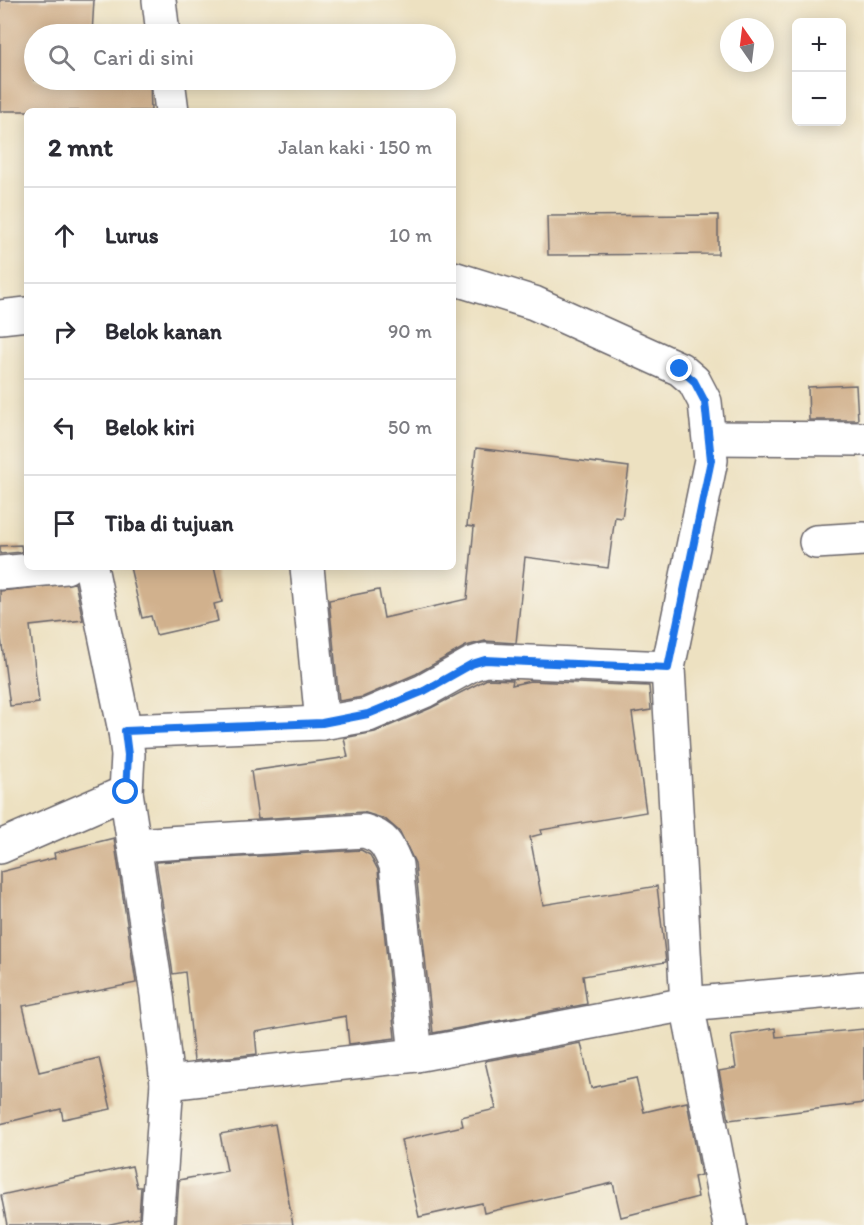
<!DOCTYPE html>
<html lang="id">
<head>
<meta charset="utf-8">
<style>
  :root { --surface:#fff; --page:#f7f7f7; --text:#2b2b33; --muted:#7c7c81; --line:#e1e1e2 }
  body { margin:0; font-family:Itim,sans-serif; background:var(--page); color:var(--text) }
  .controls { position:absolute; right:18px; top:18px; display:grid; overflow:hidden; border-radius:9px; box-shadow:0 3px 15px #0003 }
  .controls button { width:54px; height:54px; display:grid; place-items:center; padding:0; border:0; border-bottom:2px solid var(--line); background:var(--surface); color:var(--text); font:30px sans-serif }
  .compass { position:absolute; left:720px; top:18px; width:54px; height:54px; border-radius:50%; background:var(--surface); box-shadow:0 3px 15px #0003; rotate:346deg }
  .stop { position:absolute; width:18px; height:18px; margin:-14px; border:4px solid #1a73e8; border-radius:50%; background:#fff }
  .stop.end { background:#1a73e8; border-color:#fff; box-shadow:0 2px 6px #0008 }
  .list { margin:0; padding:0; list-style:none }
  h2 { display:flex; justify-content:space-between; align-items:center; height:78px; margin:0; padding:0 24px; font-size:26px }
  h2 small { font-size:20px; font-weight:400; color:var(--muted) }
  .list li { display:grid; grid-template-columns:39px 1fr auto; gap:18px; align-items:center; box-sizing:border-box; height:96px; padding:0 24px; border-top:2px solid var(--line) }
  .list b { display:block; font-size:22px; white-space:nowrap }
  .list em { font-size:20px; font-style:normal; color:var(--muted) }
  .icon { flex:none; width:33px; height:33px; fill:none; stroke:currentColor; stroke-width:2; stroke-linecap:round; stroke-linejoin:round }
  .map { position:relative; flex:none; width:864px; height:1225px; overflow:hidden }
  .search { position:absolute; background:var(--surface); box-shadow:0 3px 15px #0003; left:24px; top:24px; width:432px; height:66px; display:flex; align-items:center; gap:15px; box-sizing:border-box; padding:0 21px; border-radius:33px; color:var(--muted); font-size:22px }
  .panel { position:absolute; background:var(--surface); box-shadow:0 3px 15px #0003; left:24px; top:108px; width:432px; height:462px; border-radius:9px }
  .map>svg:first-child { display:block }
</style>
</head>
<body>
<div class="map">
<svg width="864" height="1225" viewBox="0 0 864 1225">
  <rect width="100%" height="100%" fill="#f7f3e8"/>
  <filter id="ink" filterUnits="userSpaceOnUse"><feTurbulence type="fractalNoise" baseFrequency=".0167" numOctaves="2"/><feDisplacementMap in="SourceGraphic" scale="12" xChannelSelector="R" yChannelSelector="G"/><feConvolveMatrix kernelMatrix="1 2 1 2 8 2 1 2 1" color-interpolation-filters="sRGB"/></filter>
  <filter id="wash" filterUnits="userSpaceOnUse"><feTurbulence type="fractalNoise" baseFrequency=".008" numOctaves="4" result="noise"/><feDisplacementMap in="SourceGraphic" scale="24" xChannelSelector="R" yChannelSelector="G"/><feGaussianBlur stdDeviation="1.35" result="paint"/><feColorMatrix in="noise" values="0 0 0 0 0 0 0 0 0 0 0 0 0 0 0 0 0 1.4 0 .05"/><feComposite in="paint" operator="in"/></filter>
  <g filter="url(#wash)">
    <rect width="100%" height="100%" fill="#ede1c1"/>
    <g id="blocks">
      <g fill="#d1b18d">
        <path d="M 0,0 L 94,0 L 92,34 L 34,34 L 34,80 L 150,80 L 151,111 L 0,111 Z"/>
        <path d="M 718,215 L 718,254 L 548,255 L 547,216 Z"/>
        <path d="M 856,385 L 858,420 L 809,420 L 808,387 Z"/>
        <path d="M 476,448 L 629,467 L 622,518 L 615,517 L 608,568 L 525,557 L 516,643 L 485,641 L 466,646 L 416,674 L 363,697 L 339,701 L 329,600 L 379,590 L 384,618 L 467,599 L 474,527 L 467,526 Z"/>
        <path d="M 21,545 L 22,552 L 0,554 L 0,546 Z"/>
        <path d="M 130,567 L 214,567 L 222,602 L 214,604 L 218,621 L 156,635 L 151,616 L 142,618 Z"/>
        <path d="M 75,583 L 83,620 L 30,626 L 39,703 L 10,706 L 0,630 L 0,591 Z"/>
        <path d="M 487,679 L 513,680 L 512,685 L 530,681 L 649,686 L 651,710 L 632,713 L 646,812 L 541,830 L 542,834 L 530,837 L 543,905 L 657,886 L 666,962 L 583,976 L 587,1004 L 433,1033 L 415,863 L 400,832 L 385,819 L 363,812 L 258,819 L 251,771 L 348,757 L 344,738 L 375,732 L 431,708 Z"/>
        <path d="M 114,838 L 136,983 L 23,1006 L 39,1072 L 99,1058 L 111,1109 L 63,1119 L 61,1109 L 0,1124 L 0,872 L 55,858 L 54,853 Z"/>
        <path d="M 361,850 L 370,855 L 378,870 L 395,1038 L 349,1044 L 346,1016 L 255,1032 L 257,1054 L 194,1061 L 185,972 L 173,974 L 156,862 Z"/>
        <path d="M 775,1028 L 776,1037 L 864,1029 L 864,1103 L 729,1120 L 719,1071 L 736,1068 L 731,1035 Z"/>
        <path d="M 581,1043 L 591,1088 L 636,1078 L 644,1112 L 687,1102 L 701,1175 L 694,1177 L 698,1197 L 621,1217 L 613,1183 L 484,1213 L 482,1203 L 419,1217 L 401,1140 L 463,1126 L 461,1117 L 496,1109 L 485,1061 Z"/>
        <path d="M 275,1124 L 293,1225 L 176,1225 L 179,1180 L 227,1171 L 220,1134 Z"/>
        <path d="M 132,1166 L 137,1187 L 141,1187 L 139,1218 L 106,1225 L 7,1225 L 1,1195 Z"/>
      </g>
    </g>
  </g>
  <g filter="url(#ink)">
    <use href="#blocks" fill-opacity="0" stroke="#69656a" stroke-width="1.5"/>
    <g fill="none" stroke-linecap="round" stroke-linejoin="round">
      <g stroke="#69656a" stroke-width="36">
        <g id="street">
          <path d="M 159,0 L 163,34"/>
          <path d="M 168,80 L 172,111"/>
          <path d="M 453,278 L 534,303 L 680,369 L 694,381 L 705,402 L 711,460 L 668,668 L 687,1004 L 730,1225"/>
          <path d="M 0,317 L 27,314"/>
          <path d="M 711,438 L 864,439"/>
          <path d="M 816,542 L 864,539"/>
          <path d="M 91,567 L 125,731 L 128,755 L 126,792 L 157,995 L 167,1083 L 157,1225"/>
          <path d="M 307,567 L 322,723"/>
          <path d="M 0,573 L 66,567"/>
          <path d="M 125,731 L 322,723 L 368,715 L 424,691 L 472,664 L 485,660 L 668,668"/>
          <path d="M 134,845 L 364,831 C 385,837 388,846 396,865 L 416,1055"/>
          <path d="M 0,847 L 126,792"/>
          <path d="M 167,1083 L 416,1055 L 687,1004 L 864,988"/>
        </g>
      </g>
      <use href="#street" stroke="#fff" stroke-width="33"/>
    </g>
  </g>
  <g fill="none" stroke-linecap="round" stroke-linejoin="round" filter="url(#ink)">
    <path stroke="#1a73e8" stroke-width="8" d="M 126,792 L 128,755 L 125,731 L 322,723 L 368,714 L 424,691 L 472,664 L 485,660 L 668,668 L 711,460 L 705,402 L 694,381 L 680,369"/>
  </g>
</svg>
<div class="controls">
<button>+</button>
<button>−</button>
</div>
<svg class="compass" viewBox="-18 -18 36 36"><path d="M0-13l5 13h-10z" fill="#e53935"/><path d="M0 13l5-13h-10z" fill="#7c7c81"/></svg>
<div class="stop" style="left:126px;top:792px"></div>
<div class="stop end" style="left:680px;top:369px"></div>
<div class="search"><svg class="icon" aria-label="search" viewBox="0 0 24 24"><circle cx="10" cy="10" r="6"/><path d="M15 15l6 6"/></svg>Cari di sini</div>
<section class="panel">
<h2>2 mnt<small>Jalan kaki · 150 m</small></h2>
<ul class="list">
<li><svg class="icon" aria-label="ahead" viewBox="0 0 24 24"><path d="M12 20V5M6 11l6-6 6 6"/></svg><div><b>Lurus</b></div><em>10 m</em></li>
<li><svg class="icon" aria-label="right" viewBox="0 0 24 24"><path d="M7 20v-9h11M14 6l5 5-5 5"/></svg><div><b>Belok kanan</b></div><em>90 m</em></li>
<li><svg class="icon" aria-label="left" viewBox="0 0 24 24"><path d="M17 20v-9H6M10 6l-5 5 5 5"/></svg><div><b>Belok kiri</b></div><em>50 m</em></li>
<li><svg class="icon" aria-label="arrive" viewBox="0 0 24 24"><path d="M6 21V4h12l-3 4 3 4H6"/></svg><div><b>Tiba di tujuan</b></div></li>
</ul>
</section>
</div>
</body>
</html>
